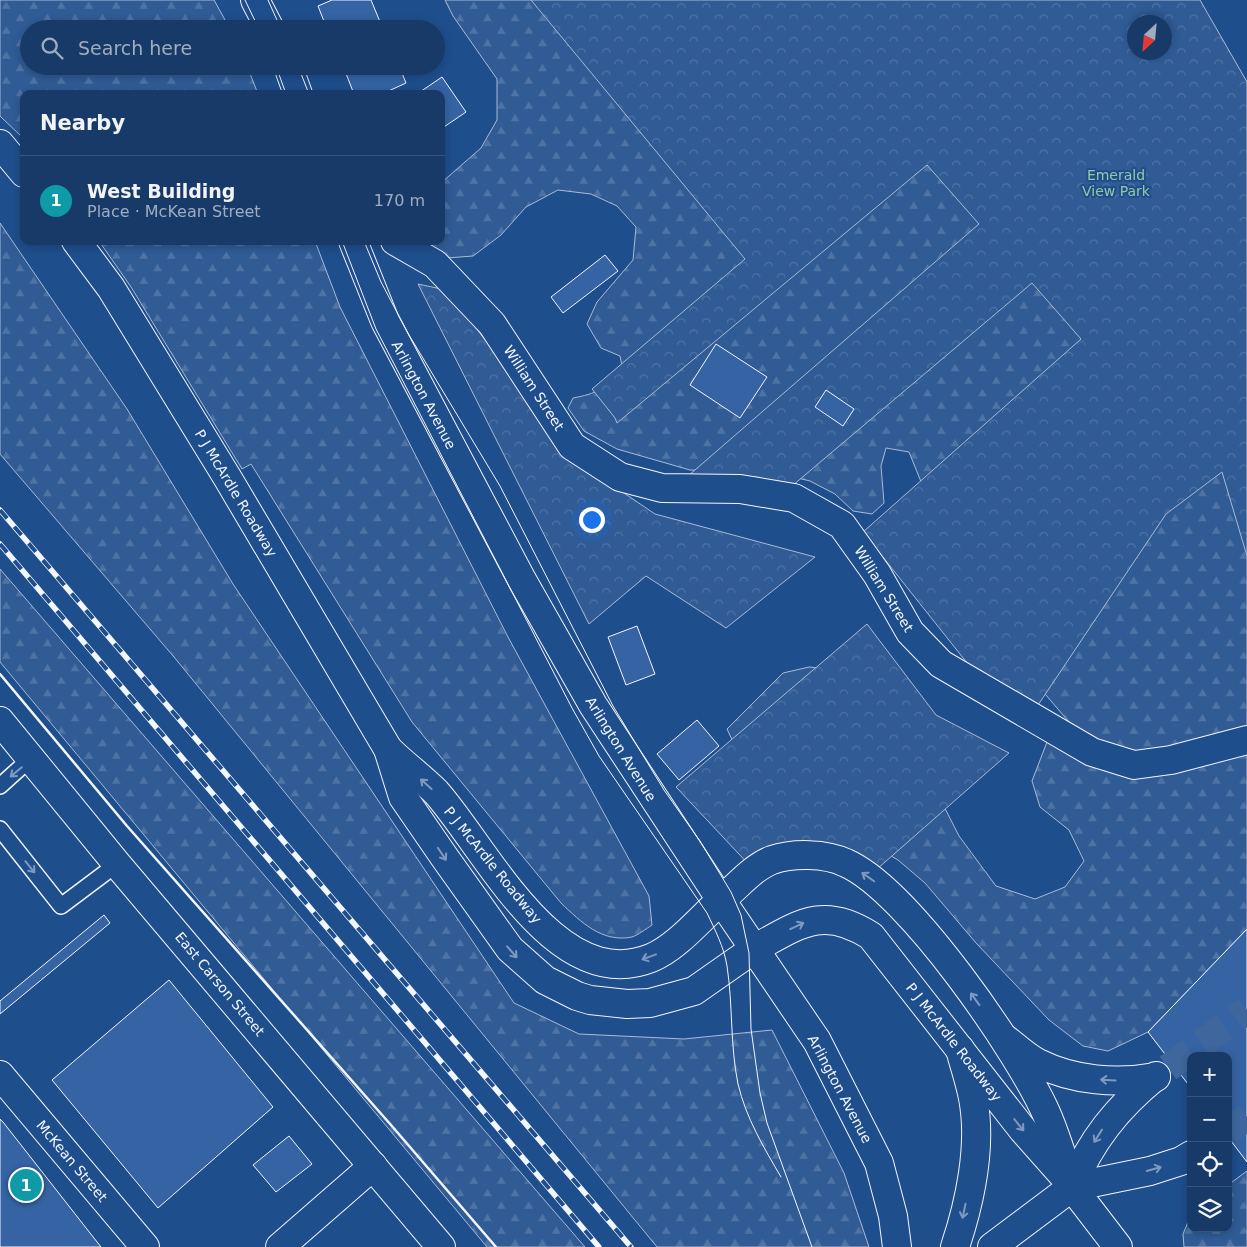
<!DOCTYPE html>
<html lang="en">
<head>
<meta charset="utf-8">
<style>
  :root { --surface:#173a69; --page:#244571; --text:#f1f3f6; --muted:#9eadc0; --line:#36547d; --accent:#bca0f2 }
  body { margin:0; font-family:"DejaVu Sans",sans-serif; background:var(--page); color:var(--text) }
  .controls { position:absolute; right:15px; bottom:15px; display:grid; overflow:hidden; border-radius:10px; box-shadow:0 2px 8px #0003 }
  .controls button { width:45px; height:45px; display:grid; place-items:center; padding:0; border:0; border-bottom:1px solid var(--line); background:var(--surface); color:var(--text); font:25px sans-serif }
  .compass { position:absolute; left:1127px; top:15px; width:45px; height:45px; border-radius:50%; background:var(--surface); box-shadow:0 2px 8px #0003; rotate:206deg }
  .you { position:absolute; left:591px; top:519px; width:18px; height:18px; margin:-12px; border:4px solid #fff; border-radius:50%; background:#1a73e8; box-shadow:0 0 0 8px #1a73e833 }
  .badge { display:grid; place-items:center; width:32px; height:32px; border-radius:50%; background:var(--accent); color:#fff; font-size:16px; font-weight:700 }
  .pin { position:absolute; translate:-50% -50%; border:2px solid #fff; box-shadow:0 1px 5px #0006 }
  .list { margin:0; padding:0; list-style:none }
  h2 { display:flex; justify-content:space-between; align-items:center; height:65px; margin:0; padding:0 20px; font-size:21px }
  h2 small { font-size:16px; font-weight:400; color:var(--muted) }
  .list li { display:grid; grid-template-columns:32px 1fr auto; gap:15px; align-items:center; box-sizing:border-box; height:90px; padding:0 20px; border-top:1px solid var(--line) }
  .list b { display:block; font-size:19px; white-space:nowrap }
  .list p { margin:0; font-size:16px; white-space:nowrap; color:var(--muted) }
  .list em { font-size:16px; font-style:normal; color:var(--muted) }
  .icon { flex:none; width:28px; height:28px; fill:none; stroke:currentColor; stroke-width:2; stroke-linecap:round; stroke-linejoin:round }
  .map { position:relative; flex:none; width:1247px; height:1247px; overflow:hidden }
  .search { position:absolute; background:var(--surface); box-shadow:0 2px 8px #0003; left:20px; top:20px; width:425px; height:55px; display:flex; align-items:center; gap:12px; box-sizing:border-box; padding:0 18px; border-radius:28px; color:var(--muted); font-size:19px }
  .panel { position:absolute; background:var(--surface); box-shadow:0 2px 8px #0003; left:20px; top:90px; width:425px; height:155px; border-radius:10px }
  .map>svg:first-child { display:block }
</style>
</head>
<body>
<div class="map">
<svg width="1247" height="1247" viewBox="0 0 1247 1247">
  <defs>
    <pattern id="forest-firs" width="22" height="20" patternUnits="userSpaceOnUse" patternTransform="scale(1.25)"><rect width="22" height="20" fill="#305b95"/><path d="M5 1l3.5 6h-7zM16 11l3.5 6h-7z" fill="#4e73a5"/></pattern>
    <pattern id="park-crowns" width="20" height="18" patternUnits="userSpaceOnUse" patternTransform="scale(1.25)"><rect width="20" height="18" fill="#305b95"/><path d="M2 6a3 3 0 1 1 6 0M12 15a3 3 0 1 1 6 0" fill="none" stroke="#4e73a5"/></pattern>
  </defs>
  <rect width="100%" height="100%" fill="#1f4e8c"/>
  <g fill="url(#forest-firs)" stroke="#a8bbd7" fill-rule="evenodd">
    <path d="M 0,0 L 214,0 L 230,29 L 29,29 L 29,66 L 247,66 L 258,94 L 24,94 L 24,139 L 0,116 Z"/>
    <path d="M 445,0 L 1196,0 L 1247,82 L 1247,929 L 1148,1032 L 1108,1051 L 1083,1046 L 1049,1020 L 976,943 L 925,883 L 898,860 L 854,835 L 742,761 L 727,729 L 783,673 L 809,667 L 850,671 L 926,771 L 959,836 L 996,886 L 1035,899 L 1065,887 L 1084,861 L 1069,830 L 1040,807 L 1032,781 L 1047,742 L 1069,722 L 1028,674 L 930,504 L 909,452 L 886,448 L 881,466 L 884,503 L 872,514 L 853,511 L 835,494 L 810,481 L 777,473 L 690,470 L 617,449 L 584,431 L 568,408 L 573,398 C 595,394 609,388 623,371 L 620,356 L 601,348 L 587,324 L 597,302 L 633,260 L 636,227 L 617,206 L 591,194 L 558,190 L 526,207 L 501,235 L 473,256 L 447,258 L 421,241 L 441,241 L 441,183 L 481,148 L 497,120 L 497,79 L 453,16 ZM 1134,22 L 1164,22 L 1164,52 L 1134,52 Z"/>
    <path d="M 0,223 L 127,409 L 233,584 L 514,1003 L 579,1034 L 684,1039 L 772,1030 L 844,1173 L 869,1247 L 657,1247 L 174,657 L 0,454 Z"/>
    <path d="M 99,241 L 315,241 L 340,307 L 508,637 L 649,896 L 652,925 C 646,929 638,935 632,937 C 602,943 581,922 561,903 L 412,722 L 251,464 L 242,469 L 131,287 Z"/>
    <path d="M 0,569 L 585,1247 L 487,1247 L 0,662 Z"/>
    <path d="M 1247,1171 L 1247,1247 L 1184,1247 L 1183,1234 L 1191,1215 L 1191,1228 L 1228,1228 L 1228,1185 Z"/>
  </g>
  <g fill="url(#park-crowns)" stroke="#a8bbd7" fill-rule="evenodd">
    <path d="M 531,0 L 1200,0 L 1247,82 L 1247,556 L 1222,472 L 1166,514 L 1034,711 L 983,683 L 863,532 L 1081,339 L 1032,283 L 779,497 L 688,476 L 979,224 L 927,165 L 617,423 L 615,418 L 592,389 L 745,259 ZM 1134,22 L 1164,22 L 1164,52 L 1134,52 Z"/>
    <path d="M 418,284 L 446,290 L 568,445 L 593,472 L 655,514 L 815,557 L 726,628 L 646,576 L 589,624 Z"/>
    <path d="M 867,624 L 936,715 L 1009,753 L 868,877 L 815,864 L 753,869 L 676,787 Z"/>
  </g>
  <g fill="#3563a3" stroke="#f2f6ff">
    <path d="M 332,0 L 371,0 L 383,29 L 327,29 L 318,6 Z"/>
    <path d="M 343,66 L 399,66 L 406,83 L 382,94 L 354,94 Z"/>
    <path d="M 442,77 L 466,112 L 441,129 L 441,94 L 417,94 Z"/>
    <path d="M 605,255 L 618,271 L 563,313 L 551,297 Z"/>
    <path d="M 716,344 L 767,377 L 740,418 L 690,385 Z"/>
    <path d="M 826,390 L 854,409 L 843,426 L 815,407 Z"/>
    <path d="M 637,626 L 655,674 L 626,685 L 608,637 Z"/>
    <path d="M 697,720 L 719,746 L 679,780 L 657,754 Z"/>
    <path d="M 104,915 L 110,923 L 0,1014 L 0,1001 Z"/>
    <path d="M 1247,929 L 1247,1162 L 1228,1137 L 1228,1056 L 1191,1056 L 1191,1088 L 1148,1032 Z"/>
    <path d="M 169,980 L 273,1107 L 158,1208 L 52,1080 Z"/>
    <path d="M 0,1119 L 3,1122 L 101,1247 L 0,1247 Z"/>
    <path d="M 289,1136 L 312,1164 L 276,1192 L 253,1165 Z"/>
  </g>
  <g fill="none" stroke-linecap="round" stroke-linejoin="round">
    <g stroke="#3f679d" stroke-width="28" stroke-dasharray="28 14" stroke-linecap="butt">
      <path d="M 1168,1068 L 1247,1010"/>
      <path d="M 1228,1130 L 1247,1117"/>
    </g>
    <g stroke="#f2f6ff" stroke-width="18">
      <g id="service">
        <path d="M 0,786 L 31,758"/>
        <path d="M 0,829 L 61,906 L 117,864"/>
      </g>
    </g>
    <g stroke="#f2f6ff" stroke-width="30">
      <g id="minor">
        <path d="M 395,241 L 435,264 L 492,324 L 572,446 L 620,477 L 662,488 L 740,489 L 794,498 L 842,525 L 877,574 L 910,632 L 941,664 L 1092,752 L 1134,765 L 1171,760 L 1247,740"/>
        <path d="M 0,1075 L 145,1247"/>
        <path d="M 280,1247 L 373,1166"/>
      </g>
    </g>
    <g stroke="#f2f6ff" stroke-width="30">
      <g id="secondary">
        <path d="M 255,0 L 270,29"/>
        <path d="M 288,66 L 298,94"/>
        <path d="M 0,144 L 24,173"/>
        <path d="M 76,241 L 111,288 L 227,477 L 388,749 L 403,797 L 445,858 L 510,949 L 545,980 L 577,996 L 590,1000 L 627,1004 L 650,1003 L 694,991 L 754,949"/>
        <path d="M 353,241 L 385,321 L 522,580 L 593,705 L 721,900 C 701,918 676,948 651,958 C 556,996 486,848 436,792 C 421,777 403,764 388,749"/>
        <path d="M 1072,1187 L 1118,1247"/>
      </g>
    </g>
    <g stroke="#f2f6ff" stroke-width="30">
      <g id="primary">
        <path d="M 0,721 L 117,864 L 441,1247"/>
        <path d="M 754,949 C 799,924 823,905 871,936 L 1023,1130 L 1062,1174"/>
        <path d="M 897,1247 L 893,1216 L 879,1163 L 817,1041 L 721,900 C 736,888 753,867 772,860 C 793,853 825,853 846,863 C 908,890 1020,1053 1047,1115 C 1057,1138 1064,1163 1072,1187"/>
      </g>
    </g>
    <g stroke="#f2f6ff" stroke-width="30">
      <g id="trunk">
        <path d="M 1004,1038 C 1015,1046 1026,1057 1038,1063 C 1074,1081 1117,1084 1156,1077"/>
        <path d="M 1072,1187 C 1090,1141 1118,1107 1156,1076"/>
        <path d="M 955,1247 C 970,1202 982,1145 973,1098 C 970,1082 964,1065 960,1049"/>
        <path d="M 992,1247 L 1072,1187 L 1150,1171 L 1181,1161 L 1191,1155"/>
      </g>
    </g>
    <use href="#service" stroke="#1f4e8c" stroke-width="15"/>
    <use href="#minor" stroke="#1f4e8c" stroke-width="28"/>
    <use href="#secondary" stroke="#1f4e8c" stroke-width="28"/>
    <use href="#primary" stroke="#1f4e8c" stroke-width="28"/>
    <use href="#trunk" stroke="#1f4e8c" stroke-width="28"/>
    <g stroke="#f2f6ff" stroke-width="1">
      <path d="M 245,0 L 259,29"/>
      <path d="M 268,0 L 281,29"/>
      <path d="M 276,66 L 286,94"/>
      <path d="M 298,66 L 309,94"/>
      <path d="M 342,241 L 376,329 L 572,708 L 599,756 L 707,913 C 715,930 724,947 727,966 C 733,1005 730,1045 738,1084 C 746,1118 764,1148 781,1177"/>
      <path d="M 364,241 L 381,282 L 409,335 L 500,486 L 613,706 L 664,790 L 700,841 L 731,892 L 741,915 L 749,953 L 751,1029 L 760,1093 L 767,1123 L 812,1247"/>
    </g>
    <g stroke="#f2f6ff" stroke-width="5.5">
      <g id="rail">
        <path d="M 0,510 L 631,1247"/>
        <path d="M 0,544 L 599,1247"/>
      </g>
    </g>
    <use href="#rail" stroke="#1f4e8c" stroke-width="4" stroke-dasharray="11" stroke-linecap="butt"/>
    <path stroke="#f2f6ff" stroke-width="2.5" d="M 0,674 L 127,826 L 391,1125 L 496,1247"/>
  </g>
  <defs><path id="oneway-shaft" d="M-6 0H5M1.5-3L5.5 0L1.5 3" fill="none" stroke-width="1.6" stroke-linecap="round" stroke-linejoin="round" transform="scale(1.25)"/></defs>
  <g stroke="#7e9ac0">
    <use href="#oneway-shaft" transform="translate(16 772) rotate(140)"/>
    <use href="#oneway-shaft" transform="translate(426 784) rotate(-138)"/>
    <use href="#oneway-shaft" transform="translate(442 854) rotate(56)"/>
    <use href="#oneway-shaft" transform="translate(30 867) rotate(51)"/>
    <use href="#oneway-shaft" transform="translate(868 877) rotate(-145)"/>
    <use href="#oneway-shaft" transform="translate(797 926) rotate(-25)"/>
    <use href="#oneway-shaft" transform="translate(512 952) rotate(49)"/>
    <use href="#oneway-shaft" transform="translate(649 957) rotate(160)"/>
    <use href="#oneway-shaft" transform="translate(975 999) rotate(-126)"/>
    <use href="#oneway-shaft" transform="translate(1108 1080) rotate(-177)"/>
    <use href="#oneway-shaft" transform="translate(1019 1125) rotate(51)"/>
    <use href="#oneway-shaft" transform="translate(1098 1136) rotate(122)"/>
    <use href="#oneway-shaft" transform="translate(1154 1169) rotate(-16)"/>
    <use href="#oneway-shaft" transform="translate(964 1211) rotate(102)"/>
  </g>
  <g text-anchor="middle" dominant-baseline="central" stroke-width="4" stroke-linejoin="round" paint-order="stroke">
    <g font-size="14" fill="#97c8a6" stroke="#1f4e8c">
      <text x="1116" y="175">Emerald<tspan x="1116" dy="16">View Park</tspan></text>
    </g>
    <g font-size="14" fill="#f2f6ff" stroke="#1f4e8c">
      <text transform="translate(534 388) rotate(57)">William Street</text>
      <text transform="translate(424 395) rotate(62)">Arlington Avenue</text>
      <text transform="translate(236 493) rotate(59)">P J McArdle Roadway</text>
      <text transform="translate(884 589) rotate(58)">William Street</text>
      <text transform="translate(621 749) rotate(58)">Arlington Avenue</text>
      <text transform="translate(493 865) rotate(51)">P J McArdle Roadway</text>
      <text transform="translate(220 984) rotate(50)">East Carson Street</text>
      <text transform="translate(954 1042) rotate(52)">P J McArdle Roadway</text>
      <text transform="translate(840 1089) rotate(62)">Arlington Avenue</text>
      <text transform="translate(72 1161) rotate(50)">McKean Street</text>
    </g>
  </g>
</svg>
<div class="controls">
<button>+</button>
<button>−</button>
<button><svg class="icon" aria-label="locate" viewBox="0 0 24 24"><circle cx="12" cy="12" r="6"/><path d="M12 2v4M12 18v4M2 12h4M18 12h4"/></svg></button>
<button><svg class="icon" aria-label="layers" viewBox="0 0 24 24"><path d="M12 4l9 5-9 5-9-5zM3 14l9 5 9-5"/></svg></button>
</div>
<svg class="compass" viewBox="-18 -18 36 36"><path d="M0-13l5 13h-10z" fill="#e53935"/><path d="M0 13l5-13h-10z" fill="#9eadc0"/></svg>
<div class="you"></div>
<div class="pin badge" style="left:26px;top:1185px;background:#0f9aa8">1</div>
<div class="search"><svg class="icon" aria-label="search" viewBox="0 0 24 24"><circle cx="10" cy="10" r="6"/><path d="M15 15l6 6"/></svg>Search here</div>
<section class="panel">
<h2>Nearby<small></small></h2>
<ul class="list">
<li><span class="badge" style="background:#0f9aa8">1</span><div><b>West Building</b><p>Place · McKean Street</p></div><em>170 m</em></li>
</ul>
</section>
</div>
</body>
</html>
